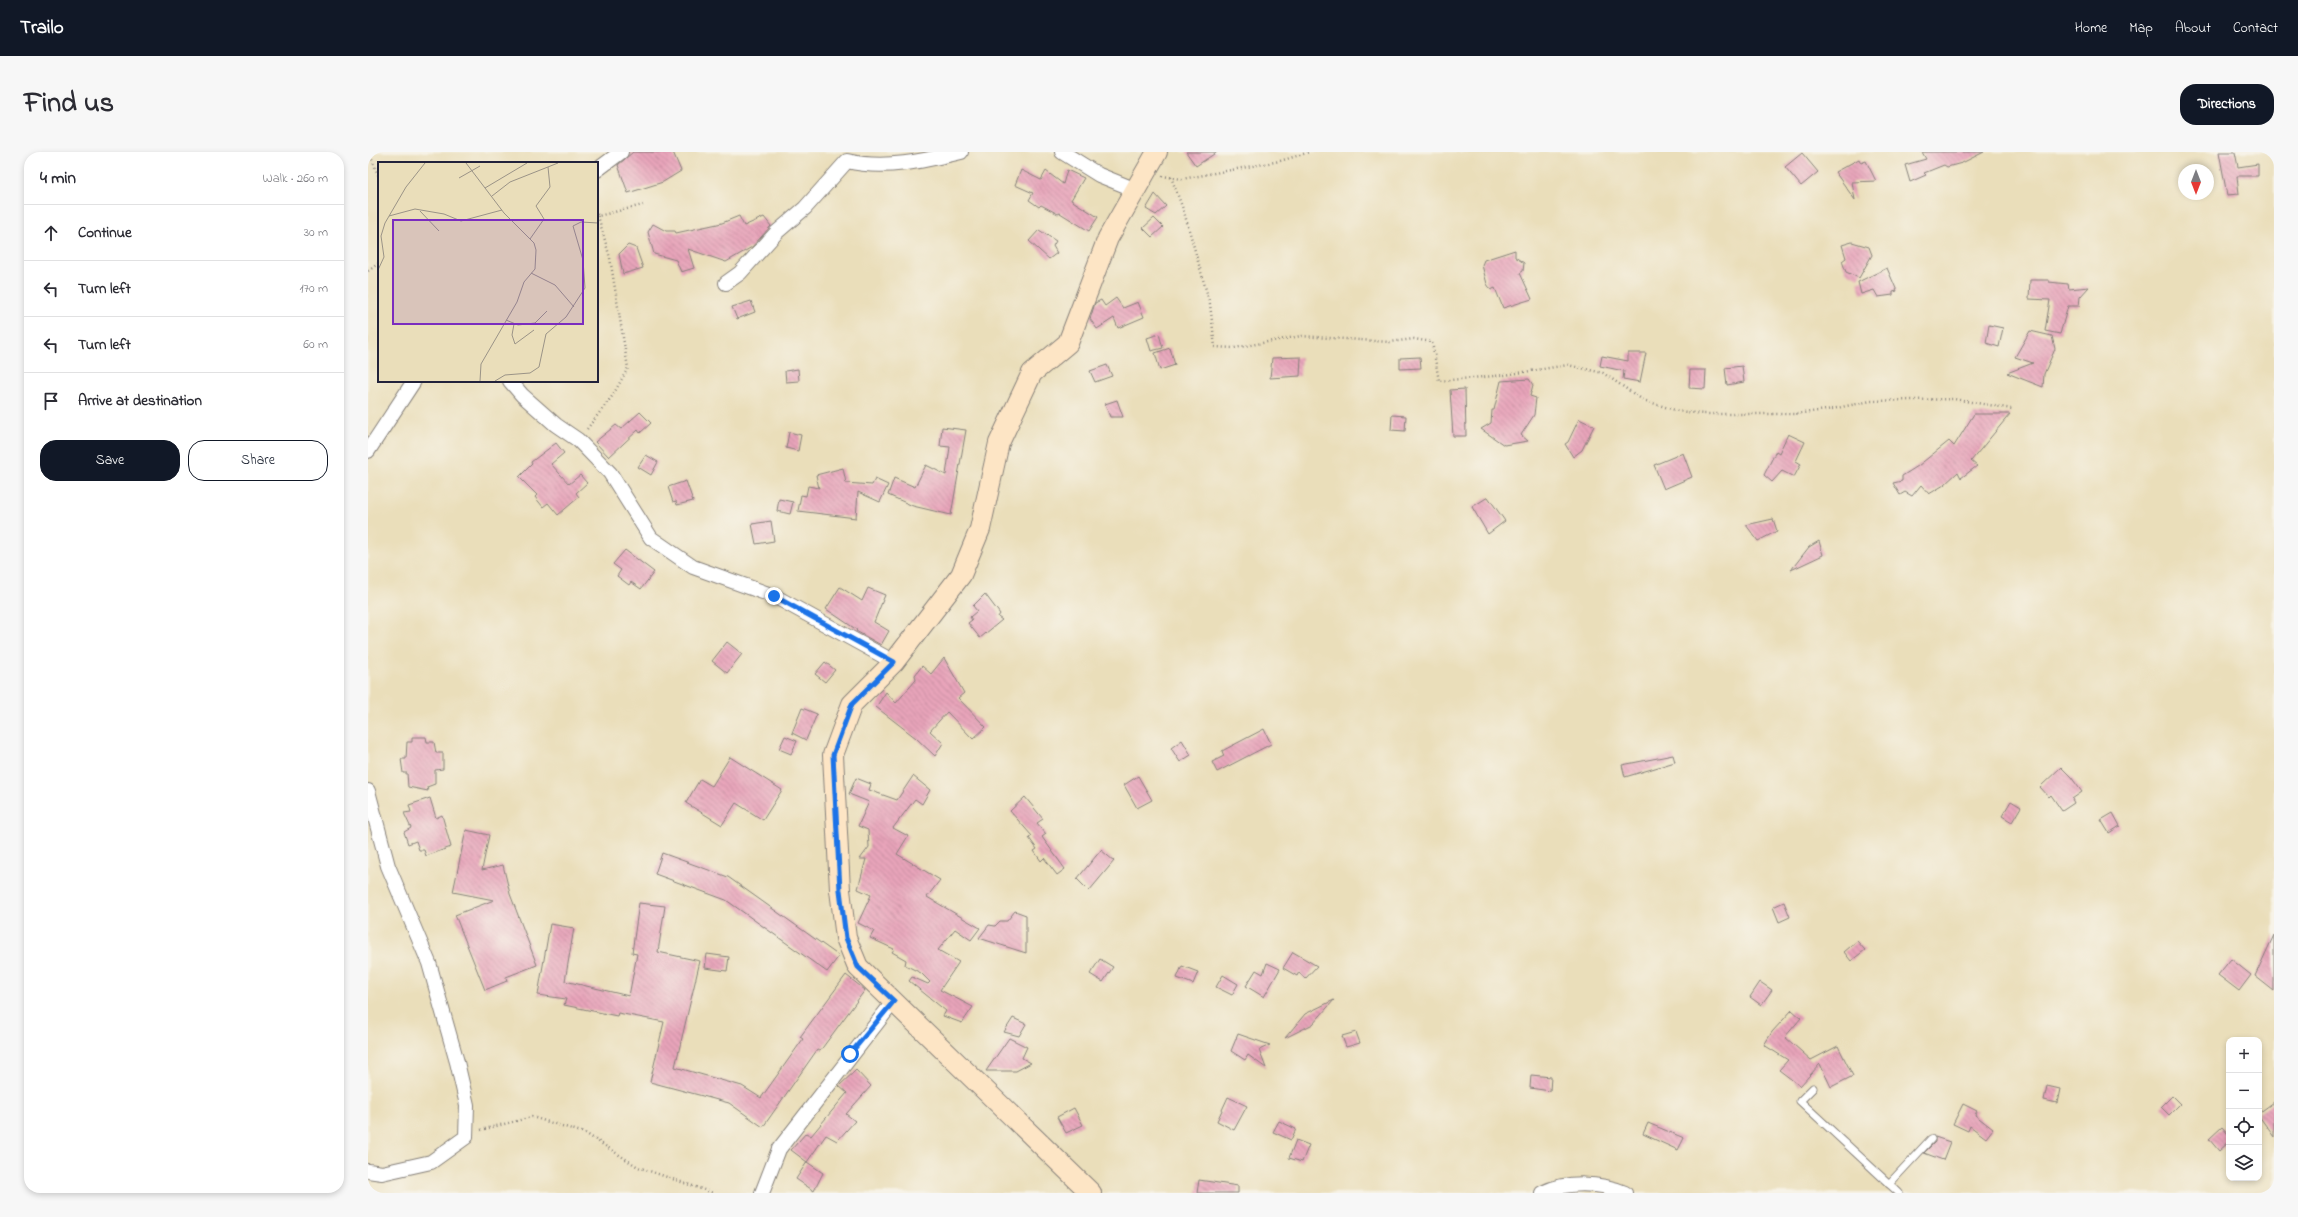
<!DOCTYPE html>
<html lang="en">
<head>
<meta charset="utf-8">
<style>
  :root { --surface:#fff; --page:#f7f7f7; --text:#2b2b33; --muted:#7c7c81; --line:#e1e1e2; --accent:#111827 }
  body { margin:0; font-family:"Indie Flower",sans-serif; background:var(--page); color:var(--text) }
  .controls { position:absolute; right:12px; bottom:12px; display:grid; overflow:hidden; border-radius:8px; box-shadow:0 2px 6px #0003 }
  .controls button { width:36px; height:36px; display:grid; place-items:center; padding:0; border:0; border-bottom:1px solid var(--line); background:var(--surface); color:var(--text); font:20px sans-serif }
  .compass { position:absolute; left:1810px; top:12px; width:36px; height:36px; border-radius:50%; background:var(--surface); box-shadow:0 2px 6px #0003; rotate:180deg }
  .stop { position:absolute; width:12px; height:12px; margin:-9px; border:3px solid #1a73e8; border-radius:50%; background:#fff }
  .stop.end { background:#1a73e8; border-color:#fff; box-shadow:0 1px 4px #0008 }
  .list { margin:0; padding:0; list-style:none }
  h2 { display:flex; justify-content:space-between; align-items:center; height:52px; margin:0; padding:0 16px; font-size:17px }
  h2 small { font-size:13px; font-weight:400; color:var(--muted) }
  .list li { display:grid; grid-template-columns:26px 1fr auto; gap:12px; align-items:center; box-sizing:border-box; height:56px; padding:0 16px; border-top:1px solid var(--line) }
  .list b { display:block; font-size:15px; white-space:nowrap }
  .list em { font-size:13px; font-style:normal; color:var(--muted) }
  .actions { display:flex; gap:8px; padding:12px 16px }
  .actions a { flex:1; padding:9px 0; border:1px solid var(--accent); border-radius:16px; text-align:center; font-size:14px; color:var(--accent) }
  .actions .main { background:var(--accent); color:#fff }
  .icon { flex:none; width:22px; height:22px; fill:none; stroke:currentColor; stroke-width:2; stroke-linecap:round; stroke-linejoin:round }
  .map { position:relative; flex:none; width:1906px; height:1041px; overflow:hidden; border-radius:16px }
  header { display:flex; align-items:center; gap:24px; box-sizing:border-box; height:56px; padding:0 20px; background:var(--accent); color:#fff }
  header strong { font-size:19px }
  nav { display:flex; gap:22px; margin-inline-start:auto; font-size:14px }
  .intro { display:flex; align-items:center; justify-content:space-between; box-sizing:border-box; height:96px; padding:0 24px }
  h1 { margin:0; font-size:28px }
  .button { padding:10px 18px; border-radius:16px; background:var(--accent); color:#fff; font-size:14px; font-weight:700 }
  main { display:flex; gap:24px; padding:0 24px }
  aside { flex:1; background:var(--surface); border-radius:16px; box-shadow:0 2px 6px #0003 }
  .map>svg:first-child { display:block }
</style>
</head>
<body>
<header>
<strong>Trailo</strong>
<nav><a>Home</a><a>Map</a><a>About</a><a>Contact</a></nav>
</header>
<div class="intro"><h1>Find us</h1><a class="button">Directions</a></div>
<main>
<aside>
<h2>4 min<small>Walk · 260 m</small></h2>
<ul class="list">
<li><svg class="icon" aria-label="ahead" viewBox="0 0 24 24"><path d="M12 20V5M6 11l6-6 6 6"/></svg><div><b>Continue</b></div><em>30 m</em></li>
<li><svg class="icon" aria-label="left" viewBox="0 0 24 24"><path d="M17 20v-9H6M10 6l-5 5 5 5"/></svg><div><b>Turn left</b></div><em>170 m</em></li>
<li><svg class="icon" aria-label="left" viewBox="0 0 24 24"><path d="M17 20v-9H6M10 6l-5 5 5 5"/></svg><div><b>Turn left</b></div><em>60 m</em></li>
<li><svg class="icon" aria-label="arrive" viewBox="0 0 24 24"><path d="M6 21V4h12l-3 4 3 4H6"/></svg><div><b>Arrive at destination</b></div></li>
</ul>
<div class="actions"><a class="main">Save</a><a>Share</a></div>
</aside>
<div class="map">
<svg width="1906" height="1041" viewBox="0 0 1906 1041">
  <defs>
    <pattern id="building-back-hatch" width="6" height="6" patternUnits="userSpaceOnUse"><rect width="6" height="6" fill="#e8a4ba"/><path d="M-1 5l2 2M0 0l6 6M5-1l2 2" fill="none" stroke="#bc8598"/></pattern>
  </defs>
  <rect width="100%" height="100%" fill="#f7f3e8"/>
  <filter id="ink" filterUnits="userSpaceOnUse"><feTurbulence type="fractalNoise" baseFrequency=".025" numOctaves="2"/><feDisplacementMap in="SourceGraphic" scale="8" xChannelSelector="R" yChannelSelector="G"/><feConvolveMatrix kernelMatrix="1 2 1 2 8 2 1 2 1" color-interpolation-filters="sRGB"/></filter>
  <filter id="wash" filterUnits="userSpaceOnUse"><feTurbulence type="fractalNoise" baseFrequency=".012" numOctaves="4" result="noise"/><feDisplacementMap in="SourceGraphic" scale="16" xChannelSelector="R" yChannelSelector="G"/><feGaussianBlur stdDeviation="0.9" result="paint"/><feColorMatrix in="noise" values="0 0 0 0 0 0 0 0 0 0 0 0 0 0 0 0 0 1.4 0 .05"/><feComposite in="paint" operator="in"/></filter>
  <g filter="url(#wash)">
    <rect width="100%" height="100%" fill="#eadeba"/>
    <g id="blocks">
      <g fill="url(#building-back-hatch)">
        <path d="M 265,0 L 305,0 L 313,19 L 295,30 L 260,41 L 250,13 Z"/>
        <path d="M 818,0 L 849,0 L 828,14 Z"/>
        <path d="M 1554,0 L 1616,0 L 1594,11 L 1579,15 L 1576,13 L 1556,21 L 1558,23 L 1542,30 L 1537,13 L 1558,7 Z"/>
        <path d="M 1851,0 L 1867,0 L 1870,15 L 1890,12 L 1890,24 L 1869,24 L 1871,42 L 1859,43 Z"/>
        <path d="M 1434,1 L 1450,20 L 1433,34 L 1417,15 Z"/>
        <path d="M 1491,7 L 1493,11 L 1498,9 L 1508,29 L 1484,30 L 1487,48 L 1467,20 Z"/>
        <path d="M 653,18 L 673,28 L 678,19 L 695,32 L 699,18 L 716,26 L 703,48 L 730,65 L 721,79 L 692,61 L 690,62 L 673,53 L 671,55 L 661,48 L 665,41 L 647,33 Z"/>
        <path d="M 787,42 L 798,54 L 788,63 L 778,57 Z"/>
        <path d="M 371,64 L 376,74 L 396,65 L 403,74 L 384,95 L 358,110 L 320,97 L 326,116 L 313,120 L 308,108 L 286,102 L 280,80 L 285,72 L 298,79 L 307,79 L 308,81 L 354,71 Z"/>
        <path d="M 786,66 L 795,75 L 784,85 L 775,76 Z"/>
        <path d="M 671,78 L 688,89 L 685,94 L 689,101 L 681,107 L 661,89 Z"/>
        <path d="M 1484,90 L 1501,95 L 1504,103 L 1491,126 L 1478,120 L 1474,109 L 1478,106 L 1474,93 Z"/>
        <path d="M 260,93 L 268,96 L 275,116 L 255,122 L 251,102 Z"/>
        <path d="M 1147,98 L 1147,105 L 1156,111 L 1155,119 L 1152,121 L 1164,147 L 1135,156 L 1127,136 L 1123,138 L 1119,132 L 1114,113 L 1116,108 Z"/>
        <path d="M 1519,116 L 1529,139 L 1525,140 L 1525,143 L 1510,145 L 1506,138 L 1493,142 L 1490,130 Z"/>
        <path d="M 1662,128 L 1681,128 L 1681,130 L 1700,132 L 1701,137 L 1721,135 L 1712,145 L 1711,154 L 1700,154 L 1692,182 L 1677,179 L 1682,148 L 1661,147 Z"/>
        <path d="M 748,146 L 755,156 L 770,150 L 776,165 L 750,176 L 746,166 L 729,177 L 722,167 L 727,151 L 733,148 L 737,154 Z"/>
        <path d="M 383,149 L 387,160 L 369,167 L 364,155 Z"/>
        <path d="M 1621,173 L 1635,176 L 1631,195 L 1618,191 Z"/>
        <path d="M 1662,179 L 1684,184 L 1687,197 L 1676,222 L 1675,235 L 1639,221 L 1665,211 L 1647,205 Z"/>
        <path d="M 791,182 L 795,196 L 783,199 L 779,186 Z"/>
        <path d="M 802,196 L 807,213 L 792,218 L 787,201 Z"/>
        <path d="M 1260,201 L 1278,201 L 1272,230 L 1255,227 L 1256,219 L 1232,214 L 1234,204 L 1260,209 Z"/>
        <path d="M 933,205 L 932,224 L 902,226 L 904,206 Z"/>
        <path d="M 1052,205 L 1053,216 L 1032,217 L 1032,206 Z"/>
        <path d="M 739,213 L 744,224 L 727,230 L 722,219 Z"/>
        <path d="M 1374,214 L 1376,230 L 1359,233 L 1357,216 Z"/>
        <path d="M 430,217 L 431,229 L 418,230 L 417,219 Z"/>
        <path d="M 1322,218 L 1338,218 L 1337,237 L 1321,236 Z"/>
        <path d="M 1161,227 L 1165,233 L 1162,244 L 1168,246 L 1166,263 L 1153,283 L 1160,289 L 1136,293 L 1113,277 L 1123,271 L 1124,258 L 1126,258 L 1133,229 Z"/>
        <path d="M 1097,237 L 1098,284 L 1085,284 L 1082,238 Z"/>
        <path d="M 749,248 L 755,265 L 742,265 L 737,252 Z"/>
        <path d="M 272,260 L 283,271 L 272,281 L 270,278 L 241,305 L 227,290 L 248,273 L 253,277 Z"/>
        <path d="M 1606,262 L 1642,262 L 1603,309 L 1609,314 L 1593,326 L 1590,320 L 1576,333 L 1561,342 L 1553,333 L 1544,344 L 1537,340 L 1532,343 L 1525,331 L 1534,329 L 1534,324 L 1550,314 L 1581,289 L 1586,294 Z"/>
        <path d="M 1024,263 L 1038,264 L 1037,279 L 1023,278 Z"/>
        <path d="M 1211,267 L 1226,274 L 1214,298 L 1205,305 L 1197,292 L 1200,290 Z"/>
        <path d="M 574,275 L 598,278 L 583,363 L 545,354 L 520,343 L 526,326 L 547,335 L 558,313 L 578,323 L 582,295 L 572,294 Z"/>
        <path d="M 421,280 L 433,283 L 430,299 L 418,296 Z"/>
        <path d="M 1420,282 L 1437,290 L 1428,309 L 1433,312 L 1426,325 L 1414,319 L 1404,330 L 1396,323 L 1408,299 L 1411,301 Z"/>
        <path d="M 188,291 L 196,301 L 183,312 L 201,332 L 212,323 L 219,331 L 208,341 L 211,345 L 190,363 L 180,351 L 175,355 L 167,345 L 169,343 L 151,325 L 164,312 L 163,310 Z"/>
        <path d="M 1315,301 L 1324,325 L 1296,337 L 1286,313 Z"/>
        <path d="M 278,303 L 290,310 L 283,323 L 270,315 Z"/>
        <path d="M 475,316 L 478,331 L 504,333 L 507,327 L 520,333 L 512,350 L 490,340 L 488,366 L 430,359 L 433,343 L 438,344 L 440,334 L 451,336 L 448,323 Z"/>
        <path d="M 318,329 L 325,349 L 309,353 L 308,349 L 305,350 L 300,335 Z"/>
        <path d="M 1120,345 L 1137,369 L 1120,382 L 1104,355 Z"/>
        <path d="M 411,347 L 425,350 L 422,362 L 409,359 Z"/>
        <path d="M 1405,367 L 1409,379 L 1390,389 L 1378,373 Z"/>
        <path d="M 403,369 L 406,389 L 388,392 L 384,372 Z"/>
        <path d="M 1451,389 L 1455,403 L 1423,418 L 1441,395 Z"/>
        <path d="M 257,398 L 286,420 L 273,437 L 263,430 L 261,433 L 249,424 L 253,418 L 245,412 Z"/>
        <path d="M 472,435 L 494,449 L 500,436 L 517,443 L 506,470 L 521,479 L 513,493 L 488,479 L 489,478 L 458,457 Z"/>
        <path d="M 617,442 L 632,462 L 630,465 L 634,468 L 612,486 L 600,471 L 604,468 L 602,465 L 609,459 L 605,454 Z"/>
        <path d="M 359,490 L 374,502 L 359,521 L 344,509 Z"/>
        <path d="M 576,506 L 596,541 L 590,546 L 618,575 L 605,587 L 579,560 L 562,579 L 575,591 L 567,604 L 548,586 L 508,555 L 518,540 L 528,551 L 548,528 L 547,523 L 554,514 L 563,522 Z"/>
        <path d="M 457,510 L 467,518 L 457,530 L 447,522 Z"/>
        <path d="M 434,556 L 449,562 L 438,588 L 424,581 Z"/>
        <path d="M 896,577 L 903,592 L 849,620 L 844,610 L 856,604 L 854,599 Z"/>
        <path d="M 417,584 L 429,589 L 423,602 L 411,597 Z"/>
        <path d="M 44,585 L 58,585 L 59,590 L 66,590 L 68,601 L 75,601 L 75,617 L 67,618 L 67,632 L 59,635 L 60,639 L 40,635 L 39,621 L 35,621 L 33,607 L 38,607 L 39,590 L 44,590 Z"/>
        <path d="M 814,588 L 823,603 L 812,610 L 803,596 Z"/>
        <path d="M 1305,603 L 1307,610 L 1257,625 L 1254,613 Z"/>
        <path d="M 362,605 L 414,638 L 395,668 L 368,651 L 354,673 L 318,651 L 332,627 L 344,634 Z"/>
        <path d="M 1693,615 L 1703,625 L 1714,640 L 1704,647 L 1706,651 L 1694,659 L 1683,643 L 1681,645 L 1672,635 Z"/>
        <path d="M 545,624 L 562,638 L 554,652 L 547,647 L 525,676 L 540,684 L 529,702 L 572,728 L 559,745 L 612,776 L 603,788 L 587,777 L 570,798 L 591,810 L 572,838 L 605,855 L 594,871 L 575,864 L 578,859 L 541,829 L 544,825 L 560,832 L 562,830 L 553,821 L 537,813 L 538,808 L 524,800 L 526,797 L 502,786 L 506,779 L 490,771 L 503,743 L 490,737 L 498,707 L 492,707 L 501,695 L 500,678 L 490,674 L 501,650 L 481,642 L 488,626 L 503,632 L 501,638 L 529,648 Z"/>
        <path d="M 770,624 L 784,648 L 769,656 L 756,633 Z"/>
        <path d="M 657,645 L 675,667 L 669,671 L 678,682 L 674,685 L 697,717 L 689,723 L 676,706 L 673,709 L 666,699 L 669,697 L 661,686 L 664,684 L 642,659 Z"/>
        <path d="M 62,646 L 68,666 L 74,663 L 83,695 L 58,704 L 56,698 L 51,698 L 48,689 L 40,692 L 36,680 L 43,676 L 36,661 L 43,660 L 41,653 Z"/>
        <path d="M 1643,649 L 1653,655 L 1644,670 L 1634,664 Z"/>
        <path d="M 1745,661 L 1752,674 L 1741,681 L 1733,668 Z"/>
        <path d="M 98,678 L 121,683 L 114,718 L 135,713 L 142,742 L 169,813 L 138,825 L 139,829 L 117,838 L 87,763 L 126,748 L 85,740 Z"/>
        <path d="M 733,698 L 746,709 L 721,739 L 709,727 Z"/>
        <path d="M 294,701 L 360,725 L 471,804 L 459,820 L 358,748 L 287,722 Z"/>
        <path d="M 1416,750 L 1422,765 L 1411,770 L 1405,755 Z"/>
        <path d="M 271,751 L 297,754 L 290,800 L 332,809 L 307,915 L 374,934 L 393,946 L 435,887 L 432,885 L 478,823 L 497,838 L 452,899 L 449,898 L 395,975 L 361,951 L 282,930 L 296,870 L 250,861 L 249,864 L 196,853 L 198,847 L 170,843 L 182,772 L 206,776 L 197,829 L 261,844 L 269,802 L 264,801 Z"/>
        <path d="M 647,759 L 658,763 L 658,801 L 611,786 L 621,773 L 627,774 L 632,769 L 639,769 Z"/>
        <path d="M 1906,783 L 1906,839 L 1887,824 Z"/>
        <path d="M 1489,789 L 1497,798 L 1483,809 L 1476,800 Z"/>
        <path d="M 925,800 L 949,814 L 937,827 L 931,820 L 929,824 L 915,816 Z"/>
        <path d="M 339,802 L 361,805 L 359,819 L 337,816 Z"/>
        <path d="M 732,807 L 745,815 L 735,830 L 722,822 Z"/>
        <path d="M 1863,807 L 1883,823 L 1871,839 L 1850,823 Z"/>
        <path d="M 899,811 L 912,817 L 896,845 L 878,834 L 888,818 L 895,822 Z"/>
        <path d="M 814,814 L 830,820 L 825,832 L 809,826 Z"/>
        <path d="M 855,823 L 870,832 L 864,843 L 848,835 Z"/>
        <path d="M 1392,830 L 1404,838 L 1393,853 L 1382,845 Z"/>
        <path d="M 966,848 L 945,872 L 917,886 L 937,862 Z"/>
        <path d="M 1424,858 L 1433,866 L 1417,885 L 1443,908 L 1470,894 L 1485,924 L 1463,935 L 1452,912 L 1432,934 L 1411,918 L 1420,908 L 1396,893 L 1404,880 Z"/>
        <path d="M 645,866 L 658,872 L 651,884 L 636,880 Z"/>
        <path d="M 988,880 L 992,891 L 978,895 L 974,884 Z"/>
        <path d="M 870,882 L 902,893 L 891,898 L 898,916 L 880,903 L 877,908 L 863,899 Z"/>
        <path d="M 641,886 L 659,895 L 654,906 L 663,911 L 648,919 L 618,919 Z"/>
        <path d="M 488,918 L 503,934 L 478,962 L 487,969 L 469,989 L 458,983 L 439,1010 L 423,998 L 438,981 L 443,984 L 479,941 L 471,934 Z"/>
        <path d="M 1163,923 L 1183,925 L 1182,939 L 1162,936 Z"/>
        <path d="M 1679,934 L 1692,937 L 1689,951 L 1676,948 Z"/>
        <path d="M 1804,944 L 1812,952 L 1801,963 L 1793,955 Z"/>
        <path d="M 860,945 L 879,954 L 866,978 L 849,969 Z"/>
        <path d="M 1906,950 L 1906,985 L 1891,964 L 1891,961 Z"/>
        <path d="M 1595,952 L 1609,959 L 1607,963 L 1625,977 L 1618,986 L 1602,974 L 1600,979 L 1585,972 Z"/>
        <path d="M 706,956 L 715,973 L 698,981 L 689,965 Z"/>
        <path d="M 911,969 L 928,977 L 923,988 L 905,980 Z"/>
        <path d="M 1280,971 L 1316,986 L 1310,998 L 1275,982 Z"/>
        <path d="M 1854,975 L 1861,983 L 1861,990 L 1851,999 L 1841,987 Z"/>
        <path d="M 1567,985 L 1582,990 L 1575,1008 L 1556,1001 L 1567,990 Z"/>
        <path d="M 928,988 L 941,993 L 934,1010 L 921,1006 Z"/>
        <path d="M 439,1010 L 455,1021 L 446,1039 L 428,1027 Z"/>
        <path d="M 831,1028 L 870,1034 L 870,1041 L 829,1041 Z"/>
      </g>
    </g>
  </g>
  <g filter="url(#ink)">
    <use href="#blocks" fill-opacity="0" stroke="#86807a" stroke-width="1"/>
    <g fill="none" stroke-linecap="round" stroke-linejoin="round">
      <g stroke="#86807a" stroke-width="9">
        <g id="service">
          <path d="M 1445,936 L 1432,949 L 1531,1041"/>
          <path d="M 1521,1032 L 1563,987"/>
        </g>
      </g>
      <g stroke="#86807a" stroke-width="16">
        <g id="minor">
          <path d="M 694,0 L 731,23 L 768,38"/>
          <path d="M 229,18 L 253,0"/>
          <path d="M 358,131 L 372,121 L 409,80 L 437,56 L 479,9 C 516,18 556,9 593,0"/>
          <path d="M 142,229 L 154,243 L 188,273 L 210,288 L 242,321 L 283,386 L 325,415 L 406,444 L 526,510"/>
          <path d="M 0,299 L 46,229"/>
          <path d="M 0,639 L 20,714 L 61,811 L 89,910 L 99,953 L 98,985 L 63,1010 L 14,1021 L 0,1019"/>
          <path d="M 394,1041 L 411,997 L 526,849"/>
          <path d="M 1174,1041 C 1199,1029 1232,1030 1257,1041"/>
        </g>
      </g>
      <g stroke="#86807a" stroke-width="22">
        <path id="secondary" d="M 723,1041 L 490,815 L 478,786 L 472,738 L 465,603 L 484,552 L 526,510 L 593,423 L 612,377 L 631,291 L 664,221 L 700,191 L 740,86 L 789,0"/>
      </g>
      <g stroke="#86807a" stroke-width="2.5" stroke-dasharray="1 3" stroke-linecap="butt">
        <path d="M 1,0 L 11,25"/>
        <path d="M 794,24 L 814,27 L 912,9 L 942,0"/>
        <path d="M 803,25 L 816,60 L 842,152 L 847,195 L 866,196 L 933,184 L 1022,190 L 1046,187 L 1064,190 L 1071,229 L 1137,223 L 1200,213 L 1235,221 L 1275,248 L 1310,259 L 1336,262 L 1427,262 L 1459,258 L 1503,249 L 1586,247 L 1644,257"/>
        <path d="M 229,62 L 230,64 L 275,53"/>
        <path d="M 0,119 L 11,111"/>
        <path d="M 219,277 L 245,243 L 260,216 L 242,106 L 230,64"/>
        <path d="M 113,978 L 164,965 L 217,981 L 270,1015 L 345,1041"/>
      </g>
      <use href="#service" stroke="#fff" stroke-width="7"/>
      <use href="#minor" stroke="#fff" stroke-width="14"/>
      <use href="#secondary" stroke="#fde5c5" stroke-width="20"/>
    </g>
  </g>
  <g fill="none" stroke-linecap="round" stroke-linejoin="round" filter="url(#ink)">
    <path stroke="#1a73e8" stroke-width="5" d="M 406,444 L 526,510 L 484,552 L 465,603 L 472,738 L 478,786 L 490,815 L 526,849 L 482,902"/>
  </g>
  <g transform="translate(10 10)">
    <rect width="220" height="220" fill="#eadeba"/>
    <path fill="none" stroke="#9a9387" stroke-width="1" d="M 88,1 L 126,51 L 156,81 L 158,88 L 157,107 L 146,120 L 139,140 L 103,202 L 102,219M 81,16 L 102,4M 107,26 L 149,1M 114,34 L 132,20 L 180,1M 42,49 L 61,69M 11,54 L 37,47 L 66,52 L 83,59 L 124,48M 152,77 L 166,57 L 158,44 L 172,25 L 170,5M 0,108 L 6,95 L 3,74 L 7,61 L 28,25 L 47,1M 153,111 L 177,123 L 196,145M 128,158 L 140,163 L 157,161 L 169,149M 136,162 L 134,173 L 137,182 L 156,168M 117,219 L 127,213 L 152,211 L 161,205 L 168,172 L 188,155 L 207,126 L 205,98 L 195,64 L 203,60 L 220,61"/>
    <path fill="#7b2cbf" fill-opacity="0.15" stroke="#7b2cbf" stroke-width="2" d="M 15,58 L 205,58 L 205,162 L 15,162 Z"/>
    <rect width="220" height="220" fill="none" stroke="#22223b" stroke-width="2"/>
  </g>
</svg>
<div class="controls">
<button>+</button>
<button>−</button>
<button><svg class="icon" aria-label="locate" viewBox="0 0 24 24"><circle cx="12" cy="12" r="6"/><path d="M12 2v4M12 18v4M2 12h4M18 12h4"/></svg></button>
<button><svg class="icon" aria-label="layers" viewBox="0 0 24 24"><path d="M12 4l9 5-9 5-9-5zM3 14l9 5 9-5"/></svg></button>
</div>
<svg class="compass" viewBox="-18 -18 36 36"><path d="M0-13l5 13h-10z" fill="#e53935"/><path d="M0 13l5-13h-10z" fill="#7c7c81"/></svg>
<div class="stop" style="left:482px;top:902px"></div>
<div class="stop end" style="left:406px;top:444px"></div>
</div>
</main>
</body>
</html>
